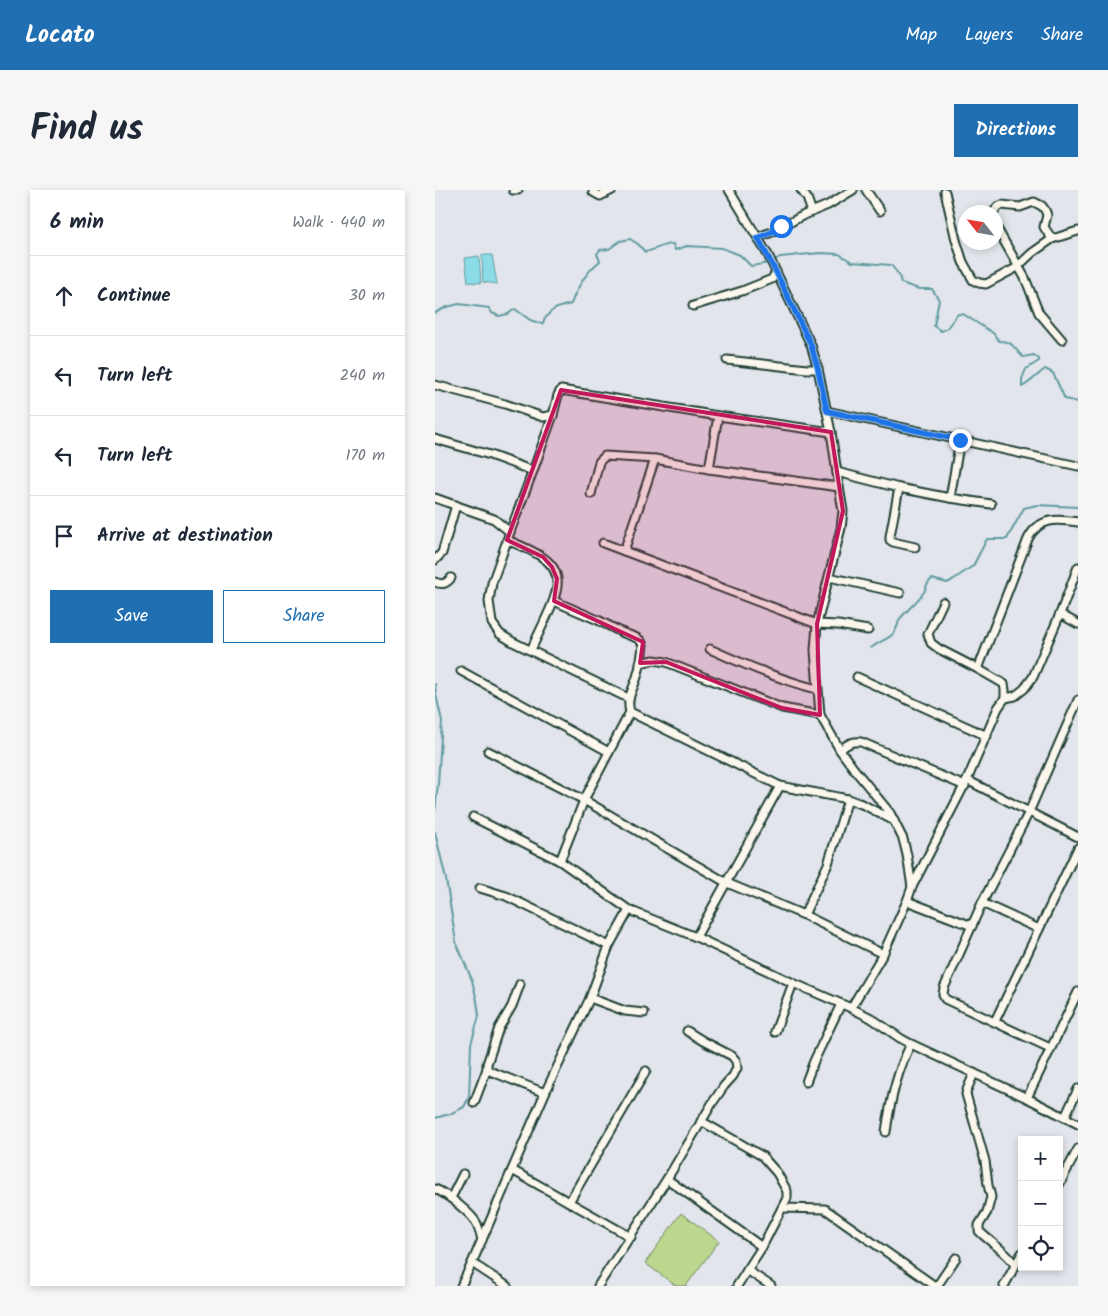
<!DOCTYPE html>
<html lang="en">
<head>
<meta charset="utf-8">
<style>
  :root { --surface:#fff; --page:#f6f6f7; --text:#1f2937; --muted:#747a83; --line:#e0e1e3; --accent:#1f6fb2 }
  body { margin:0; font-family:Kalam,sans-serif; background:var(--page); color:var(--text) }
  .controls { position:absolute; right:15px; bottom:15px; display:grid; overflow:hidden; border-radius:0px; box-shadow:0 2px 8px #0003 }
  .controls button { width:45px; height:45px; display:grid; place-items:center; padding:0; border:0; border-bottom:1px solid var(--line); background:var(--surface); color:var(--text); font:25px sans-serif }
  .compass { position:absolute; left:523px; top:15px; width:45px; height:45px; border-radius:50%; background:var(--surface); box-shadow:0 2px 8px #0003; rotate:301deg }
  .stop { position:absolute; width:15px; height:15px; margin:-11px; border:4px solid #1a73e8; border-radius:50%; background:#fff }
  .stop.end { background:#1a73e8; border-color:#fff; box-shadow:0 1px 5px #0008 }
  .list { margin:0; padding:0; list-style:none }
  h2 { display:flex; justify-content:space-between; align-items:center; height:65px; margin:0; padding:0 20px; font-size:21px }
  h2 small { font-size:16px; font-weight:400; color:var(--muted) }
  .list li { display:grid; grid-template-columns:32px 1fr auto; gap:15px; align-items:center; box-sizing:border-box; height:80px; padding:0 20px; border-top:1px solid var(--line) }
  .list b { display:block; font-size:19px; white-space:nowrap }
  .list em { font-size:16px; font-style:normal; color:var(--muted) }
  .actions { display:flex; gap:10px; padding:15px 20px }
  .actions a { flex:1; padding:11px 0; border:1px solid var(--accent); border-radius:0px; text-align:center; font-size:18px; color:var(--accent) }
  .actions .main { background:var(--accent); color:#fff }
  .icon { flex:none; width:28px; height:28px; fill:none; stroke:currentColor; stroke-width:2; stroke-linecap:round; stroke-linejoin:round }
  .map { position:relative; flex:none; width:643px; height:1096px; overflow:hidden; border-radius:0px }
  header { display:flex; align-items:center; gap:30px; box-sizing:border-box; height:70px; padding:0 25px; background:var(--accent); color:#fff }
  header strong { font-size:24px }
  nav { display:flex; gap:28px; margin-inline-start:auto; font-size:18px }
  .intro { display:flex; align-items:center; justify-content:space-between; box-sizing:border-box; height:120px; padding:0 30px }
  h1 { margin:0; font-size:35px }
  .button { padding:12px 22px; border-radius:0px; background:var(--accent); color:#fff; font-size:18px; font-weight:700 }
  main { display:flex; gap:30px; padding:0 30px }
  aside { flex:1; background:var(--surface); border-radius:0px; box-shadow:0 2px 8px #0003 }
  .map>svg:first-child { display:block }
</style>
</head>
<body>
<header>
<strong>Locato</strong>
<nav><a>Map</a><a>Layers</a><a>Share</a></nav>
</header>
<div class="intro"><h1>Find us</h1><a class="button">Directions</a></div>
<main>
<aside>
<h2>6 min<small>Walk · 440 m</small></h2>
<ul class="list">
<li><svg class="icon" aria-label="ahead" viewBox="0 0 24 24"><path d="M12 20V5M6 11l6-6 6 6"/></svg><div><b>Continue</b></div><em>30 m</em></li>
<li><svg class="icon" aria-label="left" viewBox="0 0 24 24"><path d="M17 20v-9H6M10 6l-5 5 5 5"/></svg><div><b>Turn left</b></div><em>240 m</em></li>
<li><svg class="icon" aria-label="left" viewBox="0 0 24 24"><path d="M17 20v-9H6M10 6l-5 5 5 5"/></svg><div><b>Turn left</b></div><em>170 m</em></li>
<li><svg class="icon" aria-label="arrive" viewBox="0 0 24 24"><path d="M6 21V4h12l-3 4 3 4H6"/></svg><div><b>Arrive at destination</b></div></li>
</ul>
<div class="actions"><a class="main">Save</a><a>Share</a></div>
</aside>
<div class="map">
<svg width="643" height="1096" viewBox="0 0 643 1096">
  <rect width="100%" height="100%" fill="#e2e5eb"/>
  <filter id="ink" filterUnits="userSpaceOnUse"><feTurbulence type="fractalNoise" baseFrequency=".02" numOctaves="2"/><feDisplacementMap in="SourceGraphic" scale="10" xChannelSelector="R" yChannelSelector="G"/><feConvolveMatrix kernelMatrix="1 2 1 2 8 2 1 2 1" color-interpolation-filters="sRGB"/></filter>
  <g filter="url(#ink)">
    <path fill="#bdd78e" stroke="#6e8a61" d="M 246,1023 L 284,1051 L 251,1096 L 241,1096 L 210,1073 Z"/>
    <g fill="#8cdce8" stroke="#609ca0">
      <path d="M 47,65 L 57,65 L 62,94 L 48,92 Z"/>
      <path d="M 44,66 L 46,93 L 33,92 L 30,68 Z"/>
    </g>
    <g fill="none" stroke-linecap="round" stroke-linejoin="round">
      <g stroke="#609ca0" stroke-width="2">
        <path d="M 338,71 L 345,67 L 385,63 L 404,64 L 417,72 L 456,75 L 464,85 L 466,93 L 484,99 L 497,99 L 504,110 L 499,136 L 506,141 L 511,139 L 523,124 L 528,124 L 558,143 L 564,151 C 579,151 578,158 588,167 L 599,165 L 604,169 L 604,171 L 591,179 L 587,189 L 587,197 C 596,192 602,185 610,179 L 618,183 L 630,209 L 643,212"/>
        <path d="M 0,123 L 12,117 L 24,114 L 54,118 L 57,123 L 64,126 L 73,124 L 80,119 L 95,130 L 107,134 C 115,119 120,118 136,114 C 142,98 152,81 165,71 L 162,64 L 165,60 L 174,59 L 185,51 L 195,49 L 203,54 L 210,62 C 220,60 228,54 238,54 L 240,60 L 252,56 L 287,58 L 305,65 L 316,76 L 334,73"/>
        <path d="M 436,458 C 450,447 460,450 464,430 C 472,420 482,412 489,402 C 492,397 491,393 497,389 L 512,393 L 516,391 L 538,376 L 552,349 L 572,349 L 589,318 L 602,315 L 643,317"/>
        <path d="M 0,494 L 1,505 L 7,531 L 3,594 L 0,621"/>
        <path d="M 0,642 L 11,689 L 21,752 L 37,790 L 42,811 L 44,826 L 36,854 L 34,907 L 29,917 L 15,924 L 0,928"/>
      </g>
      <g stroke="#1f3d34" stroke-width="11">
        <g id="minor">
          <path d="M 78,0 L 83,0"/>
          <path d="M 158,0 L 158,2 L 165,6 L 177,0"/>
          <path d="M 294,0 L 333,65 L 376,155 L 383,179 L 396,242 L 404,297 L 408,321 L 406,338 L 382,434 L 380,460 L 385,525 L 405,560 L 419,579 L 455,623 L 468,649 L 472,665 L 477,697"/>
          <path d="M 366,0 L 372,8 L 377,22"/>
          <path d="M 431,0 L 445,21"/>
          <path d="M 510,2 L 521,50 L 528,72 L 538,90 L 544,93 L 551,94 L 581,78 L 597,63 L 617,49 L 643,41"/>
          <path d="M 559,22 L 562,17 L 567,15 L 585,17 L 599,12 L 607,16 L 610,20 L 612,25 L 609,37 L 617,49"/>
          <path d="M 560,35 L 590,88 L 604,123 L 627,150"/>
          <path d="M 323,47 L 337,42 L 369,25 L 393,15 L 418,0"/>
          <path d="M 258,116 L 307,101 L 337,89 L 341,82"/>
          <path d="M 292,170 L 372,179 L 383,179"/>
          <path d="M 0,195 L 70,214 L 108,227 L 118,225"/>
          <path d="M 392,221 L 643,276"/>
          <path d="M 0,249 L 55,265 L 98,281"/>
          <path d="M 274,279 L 283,226"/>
          <path d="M 402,282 L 464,298 L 515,308 L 556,314"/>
          <path d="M 464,298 L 455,346 L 455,350 L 458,352 L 480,357"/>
          <path d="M 156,304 L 164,272 L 170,266 L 220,269 L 274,279 L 404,297"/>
          <path d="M 0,308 L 59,329 L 75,342"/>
          <path d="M 515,308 L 525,250"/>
          <path d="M 72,350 C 84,355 97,360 107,367 C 132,383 121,407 111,428 C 106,439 101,449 96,460"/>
          <path d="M 168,353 L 382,434 L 403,435 L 433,440"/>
          <path d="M 189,361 L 220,269"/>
          <path d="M 0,370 L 7,363 L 21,315"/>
          <path d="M 394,387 L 465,403"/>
          <path d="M 0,392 C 7,395 11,394 16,388"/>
          <path d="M 119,411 L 163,430 L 186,442 L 202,448 L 206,451 L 208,455 C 207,466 205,477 202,487 C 198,500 191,508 195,522 L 149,610 L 125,671"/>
          <path d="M 625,424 L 643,434"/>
          <path d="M 275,459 C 310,475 345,490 382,499"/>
          <path d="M 205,473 L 219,470 L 231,472 L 347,518 L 385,525"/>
          <path d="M 543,479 L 593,349 C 604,327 622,329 643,332"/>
          <path d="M 26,481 L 174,562"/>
          <path d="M 422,487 L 552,546"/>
          <path d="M 193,508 L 78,452 L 65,444 L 57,433 L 54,411 L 57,393 L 75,342 L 98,281 L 118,225 L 123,205 L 126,200 L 283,226 L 396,242"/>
          <path d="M 570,508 L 580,506 L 589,499 L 598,487 L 625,424 L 643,377"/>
          <path d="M 195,522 L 345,596 L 413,609 L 429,615 L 459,631"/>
          <path d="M 405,560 C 412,554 417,551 426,552 L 530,596"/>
          <path d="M 53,561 L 149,610 L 292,693 L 369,725 L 448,764"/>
          <path d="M 532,590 L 643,647"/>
          <path d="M 38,627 L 125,671 L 194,720 L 261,747 L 358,793 L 416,818 L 436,828 L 465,848 L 476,854 L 592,908 L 643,934"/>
          <path d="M 45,698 L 71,706 L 174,756"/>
          <path d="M 472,711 L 537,736"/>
          <path d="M 547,713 L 604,739"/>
          <path d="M 369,725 L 393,674 L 413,609"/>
          <path d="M 261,747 L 345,596"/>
          <path d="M 85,794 L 77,816 L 64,838 L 52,874 L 52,879 L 55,881 L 110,903"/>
          <path d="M 155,808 L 190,821 L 209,823"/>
          <path d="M 416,818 L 448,764 L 472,711 L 477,697 L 532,590 L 563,518 L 570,508 L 570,500 L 569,494 L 543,479 L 504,459 L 496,453 L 493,444 L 508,412"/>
          <path d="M 560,831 L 643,658"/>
          <path d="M 340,842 L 358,793"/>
          <path d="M 615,858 L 510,809 L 508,804 L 509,798 L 547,713 L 594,622 L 643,510"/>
          <path d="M 539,883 C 537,890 532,897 531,904 L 550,971 L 553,995 L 556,1007 L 552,1022 L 544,1035 L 544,1041 C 556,1053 571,1061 580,1075"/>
          <path d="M 371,892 L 379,871 L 406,814"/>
          <path d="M 592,908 L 643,802"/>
          <path d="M 39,913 L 52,879"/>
          <path d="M 630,927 L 643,899"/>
          <path d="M 266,931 L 327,966 L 342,983 L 352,1001 L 352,1008 L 327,1057 L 302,1096"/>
          <path d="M 451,942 C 455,912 462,881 476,854"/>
          <path d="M 77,980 L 196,1047"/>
          <path d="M 232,989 L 327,1057"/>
          <path d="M 624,995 L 643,959"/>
          <path d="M 0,999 C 11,1003 37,1024 42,1034 C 44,1039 46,1045 47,1050"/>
          <path d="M 16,1008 L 28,984"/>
          <path d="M 134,1012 L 211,881"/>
          <path d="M 347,1018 L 390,1019 L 500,1096"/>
          <path d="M 37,1073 L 72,1096"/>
          <path d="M 312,1080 L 336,1096"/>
          <path d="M 26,1096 L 37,1073 L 110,903 L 155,808 L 174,756 L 194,720"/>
          <path d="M 163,1096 L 232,989 L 278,912 L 289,896 L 298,886 L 302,878 L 301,871 L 297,866 L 268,851 L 252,841"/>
          <path d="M 502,1096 L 521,1068"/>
          <path d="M 569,1096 L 587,1063"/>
        </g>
      </g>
      <use href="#minor" stroke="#fbf7ec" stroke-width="7"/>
    </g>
  </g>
  <g fill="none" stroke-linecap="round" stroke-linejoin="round" filter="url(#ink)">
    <path stroke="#1a73e8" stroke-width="6" d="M 346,36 L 337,42 L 323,48 L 341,82 L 376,155 L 383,179 L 392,221 L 525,250"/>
  </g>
  <path fill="#c2185b" fill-opacity="0.2" stroke="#c2185b" stroke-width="4" stroke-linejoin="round" d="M 126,200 L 396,242 L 408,321 L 382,434 L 385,525 L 347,518 L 231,472 L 205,473 L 208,452 L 119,411 L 122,389 L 117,377 L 108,367 L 72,350 Z"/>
</svg>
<div class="controls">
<button>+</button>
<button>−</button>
<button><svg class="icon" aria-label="locate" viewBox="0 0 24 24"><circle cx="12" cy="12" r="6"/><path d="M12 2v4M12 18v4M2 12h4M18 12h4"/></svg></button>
</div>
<svg class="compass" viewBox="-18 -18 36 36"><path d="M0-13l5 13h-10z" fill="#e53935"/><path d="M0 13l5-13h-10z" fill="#747a83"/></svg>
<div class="stop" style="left:346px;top:36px"></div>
<div class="stop end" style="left:525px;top:250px"></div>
</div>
</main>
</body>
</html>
